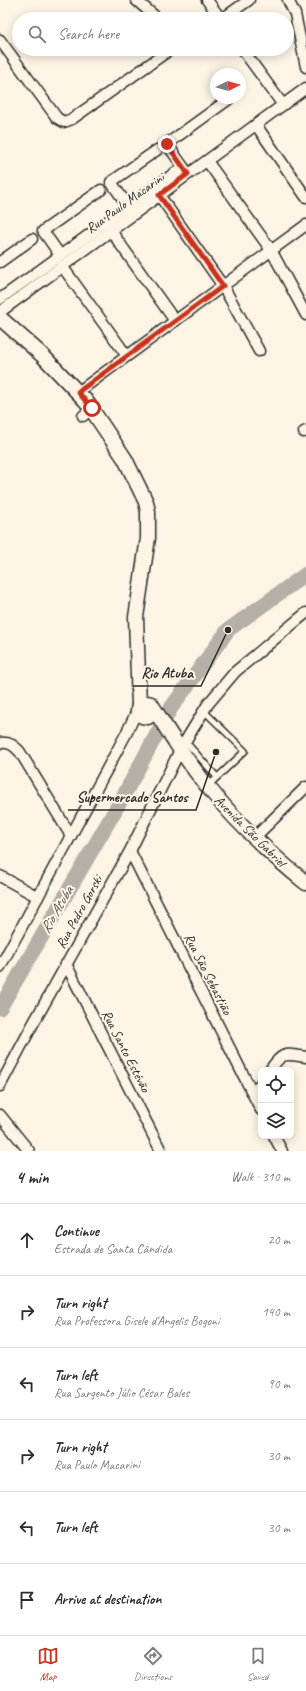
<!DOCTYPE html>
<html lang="en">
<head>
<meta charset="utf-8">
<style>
  :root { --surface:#fff; --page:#f2f2f3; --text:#2b2b33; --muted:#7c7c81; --line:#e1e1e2; --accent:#c8321e }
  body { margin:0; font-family:Caveat,sans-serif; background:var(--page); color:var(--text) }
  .controls { position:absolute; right:12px; bottom:12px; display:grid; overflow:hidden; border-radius:8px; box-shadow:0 2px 10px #0003 }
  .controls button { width:36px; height:36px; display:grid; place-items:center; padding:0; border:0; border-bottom:1px solid var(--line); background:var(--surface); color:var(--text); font:20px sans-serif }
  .compass { position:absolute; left:210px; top:68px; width:36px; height:36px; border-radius:50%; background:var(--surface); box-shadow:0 2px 10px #0003; rotate:84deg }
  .stop { position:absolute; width:12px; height:12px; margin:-9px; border:3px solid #c8321e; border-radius:50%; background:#fff }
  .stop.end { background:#c8321e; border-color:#fff; box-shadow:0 1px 4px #0008 }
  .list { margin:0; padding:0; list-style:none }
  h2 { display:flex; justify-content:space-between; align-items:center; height:52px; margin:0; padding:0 16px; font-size:17px }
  h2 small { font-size:13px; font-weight:400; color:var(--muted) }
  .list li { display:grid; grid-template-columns:26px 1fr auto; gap:12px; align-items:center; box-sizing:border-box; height:72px; padding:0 16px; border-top:1px solid var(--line) }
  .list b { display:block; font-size:15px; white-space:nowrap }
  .list p { margin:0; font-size:13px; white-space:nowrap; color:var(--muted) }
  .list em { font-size:13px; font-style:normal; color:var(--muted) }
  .icon { flex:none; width:22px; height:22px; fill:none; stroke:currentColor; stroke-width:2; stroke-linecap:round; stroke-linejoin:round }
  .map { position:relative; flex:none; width:306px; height:1151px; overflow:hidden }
  .search { position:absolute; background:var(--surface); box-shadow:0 2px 10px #0003; left:12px; right:12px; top:12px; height:44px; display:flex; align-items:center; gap:10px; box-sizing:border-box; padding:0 14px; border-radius:22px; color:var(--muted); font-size:15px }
  .sheet { height:484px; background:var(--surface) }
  nav { display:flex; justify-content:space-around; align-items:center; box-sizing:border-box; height:56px; border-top:1px solid var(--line); background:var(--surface); font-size:11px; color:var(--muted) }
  nav a { display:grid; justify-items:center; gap:2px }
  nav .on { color:var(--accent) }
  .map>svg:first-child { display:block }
</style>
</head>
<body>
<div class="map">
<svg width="306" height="1151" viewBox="0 0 306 1151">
  <rect width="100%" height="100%" fill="#fcf5e5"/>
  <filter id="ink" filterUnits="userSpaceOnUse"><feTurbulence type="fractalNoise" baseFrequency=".025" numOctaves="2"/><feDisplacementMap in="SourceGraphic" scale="8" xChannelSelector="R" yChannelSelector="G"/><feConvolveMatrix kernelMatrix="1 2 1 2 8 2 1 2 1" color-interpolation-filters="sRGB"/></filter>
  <g filter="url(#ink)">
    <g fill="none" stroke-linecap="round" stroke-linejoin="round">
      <path stroke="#b4b0a5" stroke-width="15" d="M 0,1008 L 120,802 L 171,708 L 228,630 L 306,574"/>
      <g stroke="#2b2b2b" stroke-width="8">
        <g id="lane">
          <path d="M 204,711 L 245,751 L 208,786"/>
          <path d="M 185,741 L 217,777"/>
        </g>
      </g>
      <g stroke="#2b2b2b" stroke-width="13">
        <g id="street">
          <path d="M 136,0 L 158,19"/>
          <path d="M 207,0 L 221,19"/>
          <path d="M 288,0 L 295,14 L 306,67"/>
          <path d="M 222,19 L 249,0"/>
          <path d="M 0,40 L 57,118 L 64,122 L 72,119 L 171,49"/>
          <path d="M 242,49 L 283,105"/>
          <path d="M 256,125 L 306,197"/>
          <path d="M 207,161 L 271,250 L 306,315"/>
          <path d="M 186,171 L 167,144 L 229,99"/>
          <path d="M 159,195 L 223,286 L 259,351"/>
          <path d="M 128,206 L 111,182 L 157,150"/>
          <path d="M 111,231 L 175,321"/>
          <path d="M 60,255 L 43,231 L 101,190"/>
          <path d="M 0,262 L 32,239"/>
          <path d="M 62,266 L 127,356"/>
          <path d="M 0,299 L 183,167"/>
          <path d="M 0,312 L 306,88"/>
          <path d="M 78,392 L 306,225"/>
          <path d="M 83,416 L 92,408"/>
          <path d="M 304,432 L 306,431"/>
          <path d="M 0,743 C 9,742 14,745 20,752 L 71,836"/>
          <path d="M 254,838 L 306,787"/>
          <path d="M 130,851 L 261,1110"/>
          <path d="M 0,876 L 38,897"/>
          <path d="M 66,964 L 161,1151"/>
          <path d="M 0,967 L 126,734 L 138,709"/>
          <path d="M 270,1070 C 283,1051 285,1054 306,1057"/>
          <path d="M 0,1086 L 33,1024 L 130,851 L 180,750 L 208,704 L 235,672 L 306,613"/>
          <path d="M 253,1094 L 261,1083"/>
          <path d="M 0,1115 L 29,1151"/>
          <path d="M 274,1136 L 282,1151"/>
        </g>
      </g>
      <g stroke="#2b2b2b" stroke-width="17">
        <g id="secondary">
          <path d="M 0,318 L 42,355 L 86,401 L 125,459 L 146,502 L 148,512 L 148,538 L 136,617 L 139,706"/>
          <path d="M 153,707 L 151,714 L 148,717 L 142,716 L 138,711 C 138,703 144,701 151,704 C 169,732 186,761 208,787 C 237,823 270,854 306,883"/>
        </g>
      </g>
      <use href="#lane" stroke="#fcf5e5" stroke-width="5"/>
      <use href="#street" stroke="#fcf5e5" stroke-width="10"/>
      <use href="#secondary" stroke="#fcf5e5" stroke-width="14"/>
    </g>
  </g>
  <g fill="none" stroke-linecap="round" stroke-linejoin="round" filter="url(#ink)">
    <path stroke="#c8321e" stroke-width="5" d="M 92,408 L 78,392 L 223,286 L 159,195 L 188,174 L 167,144"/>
  </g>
  <g text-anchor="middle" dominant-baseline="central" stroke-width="4" stroke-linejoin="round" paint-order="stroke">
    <g font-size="14" fill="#2b2b2b" stroke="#fcf5e5">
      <text transform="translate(125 203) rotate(-36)">Rua Paulo Macarini</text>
      <text transform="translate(250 831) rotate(45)">Avenida São Gabriel</text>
      <text transform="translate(79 912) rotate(-61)">Rua Pedro Gorski</text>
      <text transform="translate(208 974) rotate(63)">Rua São Sebastião</text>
      <text transform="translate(126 1051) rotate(63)">Rua Santo Estévão</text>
    </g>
    <g font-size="15" font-style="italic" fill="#545350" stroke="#fcf5e5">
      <text transform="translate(57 910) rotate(-60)">Rio Atuba</text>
    </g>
  </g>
  <path fill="none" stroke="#2b2b2b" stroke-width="1.5" d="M228 630L201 686H133M216 752L196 810H68"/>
  <g fill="#2b2b2b" stroke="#fcf5e5" stroke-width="1.5">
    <circle cx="228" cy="630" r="4"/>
    <circle cx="216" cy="752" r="4"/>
  </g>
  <g font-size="15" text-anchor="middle" font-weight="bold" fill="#2b2b2b" stroke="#fcf5e5" stroke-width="4" stroke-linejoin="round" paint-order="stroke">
    <text x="167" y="678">Rio Atuba</text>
    <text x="132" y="802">Supermercado Santos</text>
  </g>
</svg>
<div class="controls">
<button><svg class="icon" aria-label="locate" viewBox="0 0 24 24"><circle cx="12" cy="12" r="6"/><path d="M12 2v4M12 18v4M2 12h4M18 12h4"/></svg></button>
<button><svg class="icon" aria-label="layers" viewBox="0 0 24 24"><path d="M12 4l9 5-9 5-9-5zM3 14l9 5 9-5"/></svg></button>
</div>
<svg class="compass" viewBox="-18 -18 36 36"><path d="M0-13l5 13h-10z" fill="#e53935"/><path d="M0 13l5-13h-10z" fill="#7c7c81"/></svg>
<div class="stop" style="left:92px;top:408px"></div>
<div class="stop end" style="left:167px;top:144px"></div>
<div class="search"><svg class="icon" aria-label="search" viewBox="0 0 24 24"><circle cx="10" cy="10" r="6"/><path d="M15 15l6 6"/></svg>Search here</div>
</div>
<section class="sheet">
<h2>4 min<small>Walk · 310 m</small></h2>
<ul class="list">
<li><svg class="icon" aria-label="ahead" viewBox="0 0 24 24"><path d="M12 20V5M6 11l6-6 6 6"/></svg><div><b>Continue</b><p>Estrada de Santa Cândida</p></div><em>20 m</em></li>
<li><svg class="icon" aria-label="right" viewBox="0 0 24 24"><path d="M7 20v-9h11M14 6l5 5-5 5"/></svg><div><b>Turn right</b><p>Rua Professora Gisele d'Angelis Bogoni</p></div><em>140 m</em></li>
<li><svg class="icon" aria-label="left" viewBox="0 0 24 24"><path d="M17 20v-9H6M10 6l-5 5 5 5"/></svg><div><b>Turn left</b><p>Rua Sargento Júlio César Bales</p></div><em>90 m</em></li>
<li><svg class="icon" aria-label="right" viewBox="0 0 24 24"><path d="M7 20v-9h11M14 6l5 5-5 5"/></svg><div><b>Turn right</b><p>Rua Paulo Macarini</p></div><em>30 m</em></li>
<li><svg class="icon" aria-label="left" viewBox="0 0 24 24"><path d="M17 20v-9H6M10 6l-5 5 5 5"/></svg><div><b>Turn left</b></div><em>30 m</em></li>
<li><svg class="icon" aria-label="arrive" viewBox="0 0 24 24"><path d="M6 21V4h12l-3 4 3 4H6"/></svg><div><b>Arrive at destination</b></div></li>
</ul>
</section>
<nav>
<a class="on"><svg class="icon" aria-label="map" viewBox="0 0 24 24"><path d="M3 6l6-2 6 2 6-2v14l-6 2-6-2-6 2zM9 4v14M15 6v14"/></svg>Map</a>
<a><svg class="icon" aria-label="directions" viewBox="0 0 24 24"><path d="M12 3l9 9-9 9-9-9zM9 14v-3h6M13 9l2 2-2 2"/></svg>Directions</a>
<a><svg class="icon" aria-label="saved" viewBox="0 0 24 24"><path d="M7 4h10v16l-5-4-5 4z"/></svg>Saved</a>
</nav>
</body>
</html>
